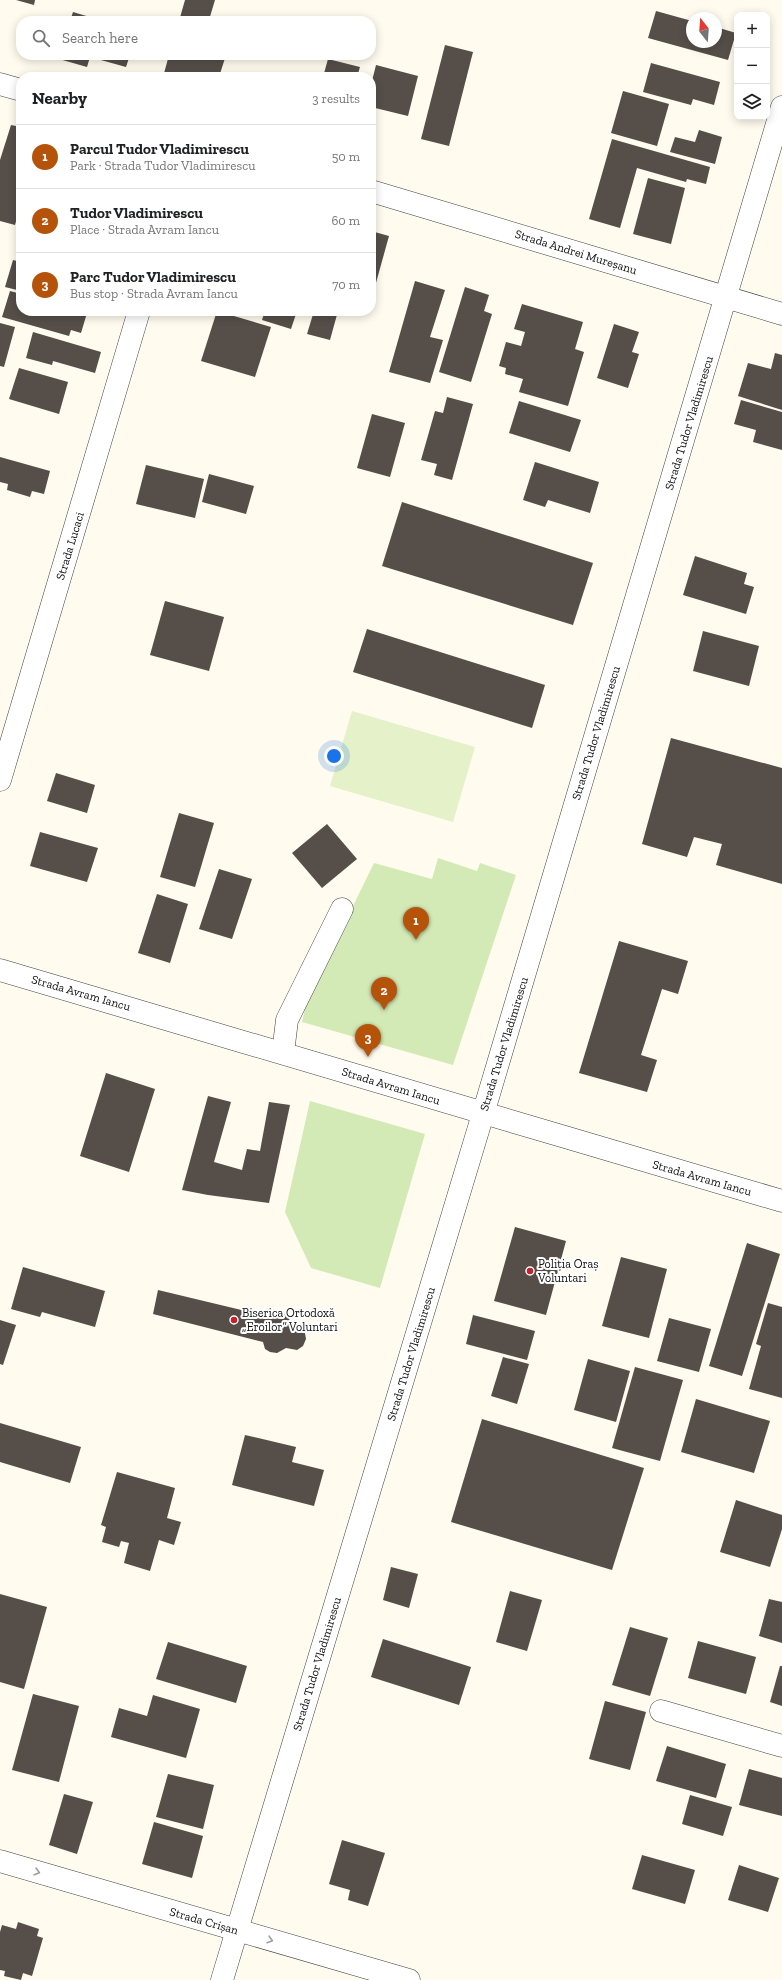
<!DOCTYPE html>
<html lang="en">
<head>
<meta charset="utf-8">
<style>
  :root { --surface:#fff; --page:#f2f2f2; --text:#202124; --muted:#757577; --line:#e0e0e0; --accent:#b45309 }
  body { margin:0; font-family:"Zilla Slab",serif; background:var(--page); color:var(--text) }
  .controls { position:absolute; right:12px; top:12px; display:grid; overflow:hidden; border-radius:8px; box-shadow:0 2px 10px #0003 }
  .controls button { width:36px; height:36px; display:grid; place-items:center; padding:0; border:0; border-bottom:1px solid var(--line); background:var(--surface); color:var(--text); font:20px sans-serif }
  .compass { position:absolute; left:686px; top:12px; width:36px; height:36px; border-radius:50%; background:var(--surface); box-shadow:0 2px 10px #0003; rotate:343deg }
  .you { position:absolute; left:334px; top:756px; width:14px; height:14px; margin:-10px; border:3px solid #fff; border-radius:50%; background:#1a73e8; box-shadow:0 0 0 6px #1a73e833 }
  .badge { display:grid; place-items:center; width:26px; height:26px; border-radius:50%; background:var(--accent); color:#fff; font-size:13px; font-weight:700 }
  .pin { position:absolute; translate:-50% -33px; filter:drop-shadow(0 1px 2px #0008) }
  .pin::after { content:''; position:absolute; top:21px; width:14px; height:12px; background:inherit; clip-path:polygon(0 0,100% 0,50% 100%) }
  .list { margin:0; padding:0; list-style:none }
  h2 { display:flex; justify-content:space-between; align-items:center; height:52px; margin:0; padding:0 16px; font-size:17px }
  h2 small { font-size:13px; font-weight:400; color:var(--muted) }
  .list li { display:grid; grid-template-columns:26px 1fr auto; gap:12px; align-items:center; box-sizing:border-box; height:64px; padding:0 16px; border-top:1px solid var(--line) }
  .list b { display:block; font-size:15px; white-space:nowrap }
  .list p { margin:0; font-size:13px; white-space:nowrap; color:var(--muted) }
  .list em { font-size:13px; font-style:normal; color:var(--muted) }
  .icon { flex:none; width:22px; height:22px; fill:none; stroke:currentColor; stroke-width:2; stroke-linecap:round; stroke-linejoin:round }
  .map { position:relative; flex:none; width:782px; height:1980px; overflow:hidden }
  .search { position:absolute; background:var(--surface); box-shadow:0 2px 10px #0003; left:16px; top:16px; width:360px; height:44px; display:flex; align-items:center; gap:10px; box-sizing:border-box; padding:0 14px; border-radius:16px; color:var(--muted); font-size:15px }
  .panel { position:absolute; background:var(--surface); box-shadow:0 2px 10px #0003; left:16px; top:72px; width:360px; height:244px; border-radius:16px }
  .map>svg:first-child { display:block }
</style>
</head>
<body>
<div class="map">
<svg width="782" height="1980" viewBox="0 0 782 1980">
  <rect width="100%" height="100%" fill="#fffbee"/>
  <g fill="#d3eab6">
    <path d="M 438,858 L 477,871 L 480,863 L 516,875 L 453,1065 L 302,1022 L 307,1000 L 374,863 L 432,879 Z"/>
    <path d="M 310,1101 L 425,1134 L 380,1288 L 311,1268 L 285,1212 Z"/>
  </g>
  <path fill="#e4f1c9" d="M 352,711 L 475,747 L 453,822 L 330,786 Z"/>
  <g fill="#564e49">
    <path d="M 16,0 L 35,0 L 34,5 Z"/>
    <path d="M 185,0 L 215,0 L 209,20 L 213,21 L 179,21 Z"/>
    <path d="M 656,11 L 692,21 L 692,42 L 716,42 L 716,27 L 736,33 L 728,60 L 648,38 Z"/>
    <path d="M 73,12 L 103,21 L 70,21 Z"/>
    <path d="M 445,45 L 473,52 L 449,146 L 421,139 Z"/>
    <path d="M 60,55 L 130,55 L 126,67 L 90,57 L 87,67 L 59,59 Z"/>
    <path d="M 169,55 L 226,55 L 219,77 L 200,72 L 199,77 L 163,77 Z"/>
    <path d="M 328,59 L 360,67 L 357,77 L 323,77 Z"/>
    <path d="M 651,63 L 720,82 L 714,105 L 693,99 L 691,105 L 643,92 Z"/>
    <path d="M 376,65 L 418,76 L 408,116 L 371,107 L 371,85 Z"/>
    <path d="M 623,91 L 669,104 L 657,146 L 611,133 Z"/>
    <path d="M 11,125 L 21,127 L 21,203 L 15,225 L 0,221 L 0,160 Z"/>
    <path d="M 699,130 L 722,137 L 715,164 L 670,152 L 675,137 L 695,142 Z"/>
    <path d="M 612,139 L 710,167 L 706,184 L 687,179 L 686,182 L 637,168 L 620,228 L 589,219 Z"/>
    <path d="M 648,178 L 685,188 L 671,244 L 633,234 Z"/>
    <path d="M 371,231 L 389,236 L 374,290 L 371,290 Z"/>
    <path d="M 13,260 L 21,262 L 21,291 L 5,287 Z"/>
    <path d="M 415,281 L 445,290 L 430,337 L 443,340 L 430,383 L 389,372 Z"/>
    <path d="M 465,287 L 489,295 L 484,311 L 492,314 L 471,382 L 439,372 Z"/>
    <path d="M 10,291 L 21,294 L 21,311 L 79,311 L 87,313 L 81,333 L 71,330 L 69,336 L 2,317 Z"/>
    <path d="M 522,304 L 583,322 L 575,349 L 584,352 L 568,406 L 519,392 L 523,379 L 505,374 L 506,368 L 499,366 L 506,342 L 521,346 L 525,332 L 514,329 Z"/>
    <path d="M 93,311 L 111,311 L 109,316 Z"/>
    <path d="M 217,311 L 271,327 L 255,377 L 201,361 Z"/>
    <path d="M 265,311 L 297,311 L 291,329 L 262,320 Z"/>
    <path d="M 314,311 L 338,311 L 330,340 L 307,334 Z"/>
    <path d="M 0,323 L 15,327 L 4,367 L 0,366 Z"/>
    <path d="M 614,324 L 639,332 L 632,352 L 639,354 L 628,388 L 597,378 Z"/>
    <path d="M 33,332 L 101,352 L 95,373 L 53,361 L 52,365 L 26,358 Z"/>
    <path d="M 775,353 L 782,355 L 782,410 L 738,396 L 748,363 L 771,369 Z"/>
    <path d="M 19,368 L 68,382 L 59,414 L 9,399 Z"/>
    <path d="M 447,397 L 473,404 L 452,480 L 434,475 L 437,464 L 421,460 L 435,411 L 443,413 Z"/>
    <path d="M 741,400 L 782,412 L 782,450 L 753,442 L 756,430 L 734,424 Z"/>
    <path d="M 519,401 L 581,420 L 570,452 L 509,433 Z"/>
    <path d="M 372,414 L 405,423 L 390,477 L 357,468 Z"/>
    <path d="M 0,457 L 50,471 L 44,494 L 32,491 L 30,497 L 7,490 L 8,484 L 0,482 Z"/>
    <path d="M 535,462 L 599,482 L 590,513 L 548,500 L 545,507 L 523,500 Z"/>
    <path d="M 146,465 L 204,479 L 195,518 L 136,504 Z"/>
    <path d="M 209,474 L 254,486 L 246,514 L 202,502 Z"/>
    <path d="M 402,502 L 593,563 L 573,625 L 382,566 Z"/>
    <path d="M 695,556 L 747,573 L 744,584 L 754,587 L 746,614 L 683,595 Z"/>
    <path d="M 165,601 L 224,617 L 209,671 L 150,655 Z"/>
    <path d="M 367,629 L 545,685 L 532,728 L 353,672 Z"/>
    <path d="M 703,631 L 759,646 L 749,686 L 693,671 Z"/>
    <path d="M 671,738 L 782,768 L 782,884 L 716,865 L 722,844 L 694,837 L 687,857 L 642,844 Z"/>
    <path d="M 56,773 L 95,785 L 87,813 L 47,801 Z"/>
    <path d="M 179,813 L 214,823 L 195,887 L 160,877 Z"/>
    <path d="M 327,824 L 357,859 L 322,888 L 292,853 Z"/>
    <path d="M 40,832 L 98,848 L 87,882 L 30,866 Z"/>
    <path d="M 219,869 L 252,879 L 232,939 L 199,929 Z"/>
    <path d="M 157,894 L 188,904 L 170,963 L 138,953 Z"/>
    <path d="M 619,941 L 688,961 L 678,994 L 662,989 L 641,1055 L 657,1060 L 647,1092 L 579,1073 Z"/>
    <path d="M 106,1073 L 155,1089 L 129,1172 L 80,1156 Z"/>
    <path d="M 208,1096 L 231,1102 L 214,1162 L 242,1170 L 247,1149 L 260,1151 L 269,1102 L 290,1105 L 269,1203 L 208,1195 L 182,1190 Z"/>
    <path d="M 515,1227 L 566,1241 L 546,1315 L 494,1301 Z"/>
    <path d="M 747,1243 L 780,1254 L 742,1376 L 709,1366 Z"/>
    <path d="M 621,1257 L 667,1269 L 649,1338 L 602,1326 Z"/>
    <path d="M 23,1267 L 105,1291 L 95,1327 L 42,1312 L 40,1317 L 11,1309 Z"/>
    <path d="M 158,1290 L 267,1316 L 271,1312 L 277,1311 L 288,1316 L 291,1324 L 304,1328 L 306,1339 L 303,1346 L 297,1350 L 286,1348 L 277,1353 L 270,1352 L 265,1349 L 263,1342 L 153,1314 Z"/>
    <path d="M 768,1303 L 782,1307 L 782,1398 L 749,1389 L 761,1346 L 756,1344 Z"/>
    <path d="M 473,1315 L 535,1331 L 527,1360 L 466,1344 Z"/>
    <path d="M 669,1318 L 711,1329 L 699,1372 L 657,1361 Z"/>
    <path d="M 0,1320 L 16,1325 L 3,1365 L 0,1364 Z"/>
    <path d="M 503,1357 L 529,1364 L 517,1404 L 491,1396 Z"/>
    <path d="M 588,1359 L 630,1371 L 616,1422 L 574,1410 Z"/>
    <path d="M 635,1367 L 683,1380 L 660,1461 L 612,1448 Z"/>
    <path d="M 696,1399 L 770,1421 L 754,1473 L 681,1452 Z"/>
    <path d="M 482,1419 L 644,1468 L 612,1570 L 451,1522 Z"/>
    <path d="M 0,1423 L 81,1447 L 70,1483 L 0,1462 Z"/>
    <path d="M 245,1435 L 296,1447 L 292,1462 L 324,1470 L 314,1506 L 232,1485 Z"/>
    <path d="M 117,1472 L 175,1488 L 167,1518 L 181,1522 L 174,1545 L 159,1540 L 150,1571 L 124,1563 L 129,1543 L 121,1541 L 119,1547 L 102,1542 L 106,1527 L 101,1525 Z"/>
    <path d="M 736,1500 L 782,1515 L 782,1529 L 770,1567 L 720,1552 Z"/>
    <path d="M 391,1567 L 418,1574 L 409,1608 L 383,1600 Z"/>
    <path d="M 510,1591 L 542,1600 L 527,1651 L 496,1642 Z"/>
    <path d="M 0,1594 L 47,1607 L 24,1689 L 0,1682 Z"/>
    <path d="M 769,1599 L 782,1602 L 782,1643 L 759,1636 Z"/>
    <path d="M 630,1627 L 668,1638 L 650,1696 L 612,1685 Z"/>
    <path d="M 383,1639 L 471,1667 L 459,1705 L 371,1677 Z"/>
    <path d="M 698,1641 L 756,1657 L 746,1694 L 688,1678 Z"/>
    <path d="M 168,1642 L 247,1666 L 236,1703 L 156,1679 Z"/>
    <path d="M 780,1666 L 782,1666 L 782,1706 L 770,1702 Z"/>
    <path d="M 33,1694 L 79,1706 L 59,1782 L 12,1770 Z"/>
    <path d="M 153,1695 L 200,1709 L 186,1758 L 111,1737 L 119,1708 L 147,1716 Z"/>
    <path d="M 605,1701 L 646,1712 L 630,1770 L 589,1759 Z"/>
    <path d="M 667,1746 L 726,1764 L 716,1798 L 656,1781 Z"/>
    <path d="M 749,1769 L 782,1778 L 782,1816 L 739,1805 Z"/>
    <path d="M 168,1774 L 214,1785 L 203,1829 L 156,1817 Z"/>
    <path d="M 64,1794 L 93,1802 L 77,1854 L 49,1845 Z"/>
    <path d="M 690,1795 L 732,1807 L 723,1836 L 682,1824 Z"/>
    <path d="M 154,1822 L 203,1836 L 192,1878 L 142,1864 Z"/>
    <path d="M 342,1840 L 385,1853 L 368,1906 L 348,1900 L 350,1890 L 329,1884 Z"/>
    <path d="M 642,1855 L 695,1870 L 685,1904 L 632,1889 Z"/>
    <path d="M 739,1865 L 779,1878 L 768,1912 L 728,1900 Z"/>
    <path d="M 18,1922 L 39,1929 L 37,1936 L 43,1938 L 32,1976 L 23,1973 L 21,1980 L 4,1976 L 5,1971 L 0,1970 L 0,1932 L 2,1925 L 16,1929 Z"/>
  </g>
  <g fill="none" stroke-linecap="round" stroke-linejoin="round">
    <g stroke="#404040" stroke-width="23">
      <g id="minor">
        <path d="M 0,84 L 21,90"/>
        <path d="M 371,191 L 782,314"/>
        <path d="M 0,780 L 139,311"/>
        <path d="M 0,970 C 261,1045 521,1125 782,1201"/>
        <path d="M 283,1053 L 287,1020 L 342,909"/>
        <path d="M 661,1711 L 782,1746"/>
        <path d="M 0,1861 L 409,1980"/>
        <path d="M 222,1980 L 483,1114 L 782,107"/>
      </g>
    </g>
    <use href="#minor" stroke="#fff" stroke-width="22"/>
  </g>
  <defs><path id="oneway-chevron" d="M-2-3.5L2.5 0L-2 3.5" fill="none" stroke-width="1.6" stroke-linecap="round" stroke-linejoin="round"/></defs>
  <g stroke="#9e9e9e">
    <use href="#oneway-chevron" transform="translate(37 1872) rotate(16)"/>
    <use href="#oneway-chevron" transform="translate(270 1940) rotate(16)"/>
  </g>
  <g fill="#c1222f" stroke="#fff" stroke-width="1.5">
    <circle cx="530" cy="1271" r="4"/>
    <circle cx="234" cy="1320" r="4"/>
  </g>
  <g text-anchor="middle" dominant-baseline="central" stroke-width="4" stroke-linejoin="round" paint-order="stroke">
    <g font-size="12" fill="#0d0d0d" stroke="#fff">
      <text transform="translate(576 252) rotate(17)">Strada Andrei Mureșanu</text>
      <text transform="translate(689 423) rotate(-73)">Strada Tudor Vladimirescu</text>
      <text transform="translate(70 546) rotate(-73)">Strada Lucaci</text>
      <text transform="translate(596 733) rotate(-73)">Strada Tudor Vladimirescu</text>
      <text transform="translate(81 993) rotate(16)">Strada Avram Iancu</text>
      <text transform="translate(504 1044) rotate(-73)">Strada Tudor Vladimirescu</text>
      <text transform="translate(391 1086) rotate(17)">Strada Avram Iancu</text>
      <text transform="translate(702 1178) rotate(16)">Strada Avram Iancu</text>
      <text transform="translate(411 1354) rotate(-73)">Strada Tudor Vladimirescu</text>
      <text transform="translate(317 1664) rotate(-73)">Strada Tudor Vladimirescu</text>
      <text transform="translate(204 1921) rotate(16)">Strada Crișan</text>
    </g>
    <g font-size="12" fill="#0d0d0d" stroke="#fff" text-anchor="start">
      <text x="538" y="1264">Poliția Oraș<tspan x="538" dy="14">Voluntari</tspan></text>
      <text x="242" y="1313">Biserica Ortodoxă<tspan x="242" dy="14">„Eroilor” Voluntari</tspan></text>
    </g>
  </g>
</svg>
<div class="controls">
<button>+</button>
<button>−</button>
<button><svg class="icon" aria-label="layers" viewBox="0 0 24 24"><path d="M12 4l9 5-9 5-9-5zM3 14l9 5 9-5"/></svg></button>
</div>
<svg class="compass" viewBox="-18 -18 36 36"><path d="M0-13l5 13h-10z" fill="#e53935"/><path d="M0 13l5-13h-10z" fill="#757577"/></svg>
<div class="you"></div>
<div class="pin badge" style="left:416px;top:940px">1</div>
<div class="pin badge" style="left:384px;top:1010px">2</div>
<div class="pin badge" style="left:368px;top:1057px">3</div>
<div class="search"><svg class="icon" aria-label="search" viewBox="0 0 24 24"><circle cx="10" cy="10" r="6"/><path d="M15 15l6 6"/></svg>Search here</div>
<section class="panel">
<h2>Nearby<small>3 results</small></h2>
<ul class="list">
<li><span class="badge">1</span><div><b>Parcul Tudor Vladimirescu</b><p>Park · Strada Tudor Vladimirescu</p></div><em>50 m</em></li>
<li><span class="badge">2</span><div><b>Tudor Vladimirescu</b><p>Place · Strada Avram Iancu</p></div><em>60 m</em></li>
<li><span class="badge">3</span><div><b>Parc Tudor Vladimirescu</b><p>Bus stop · Strada Avram Iancu</p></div><em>70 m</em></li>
</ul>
</section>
</div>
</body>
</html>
